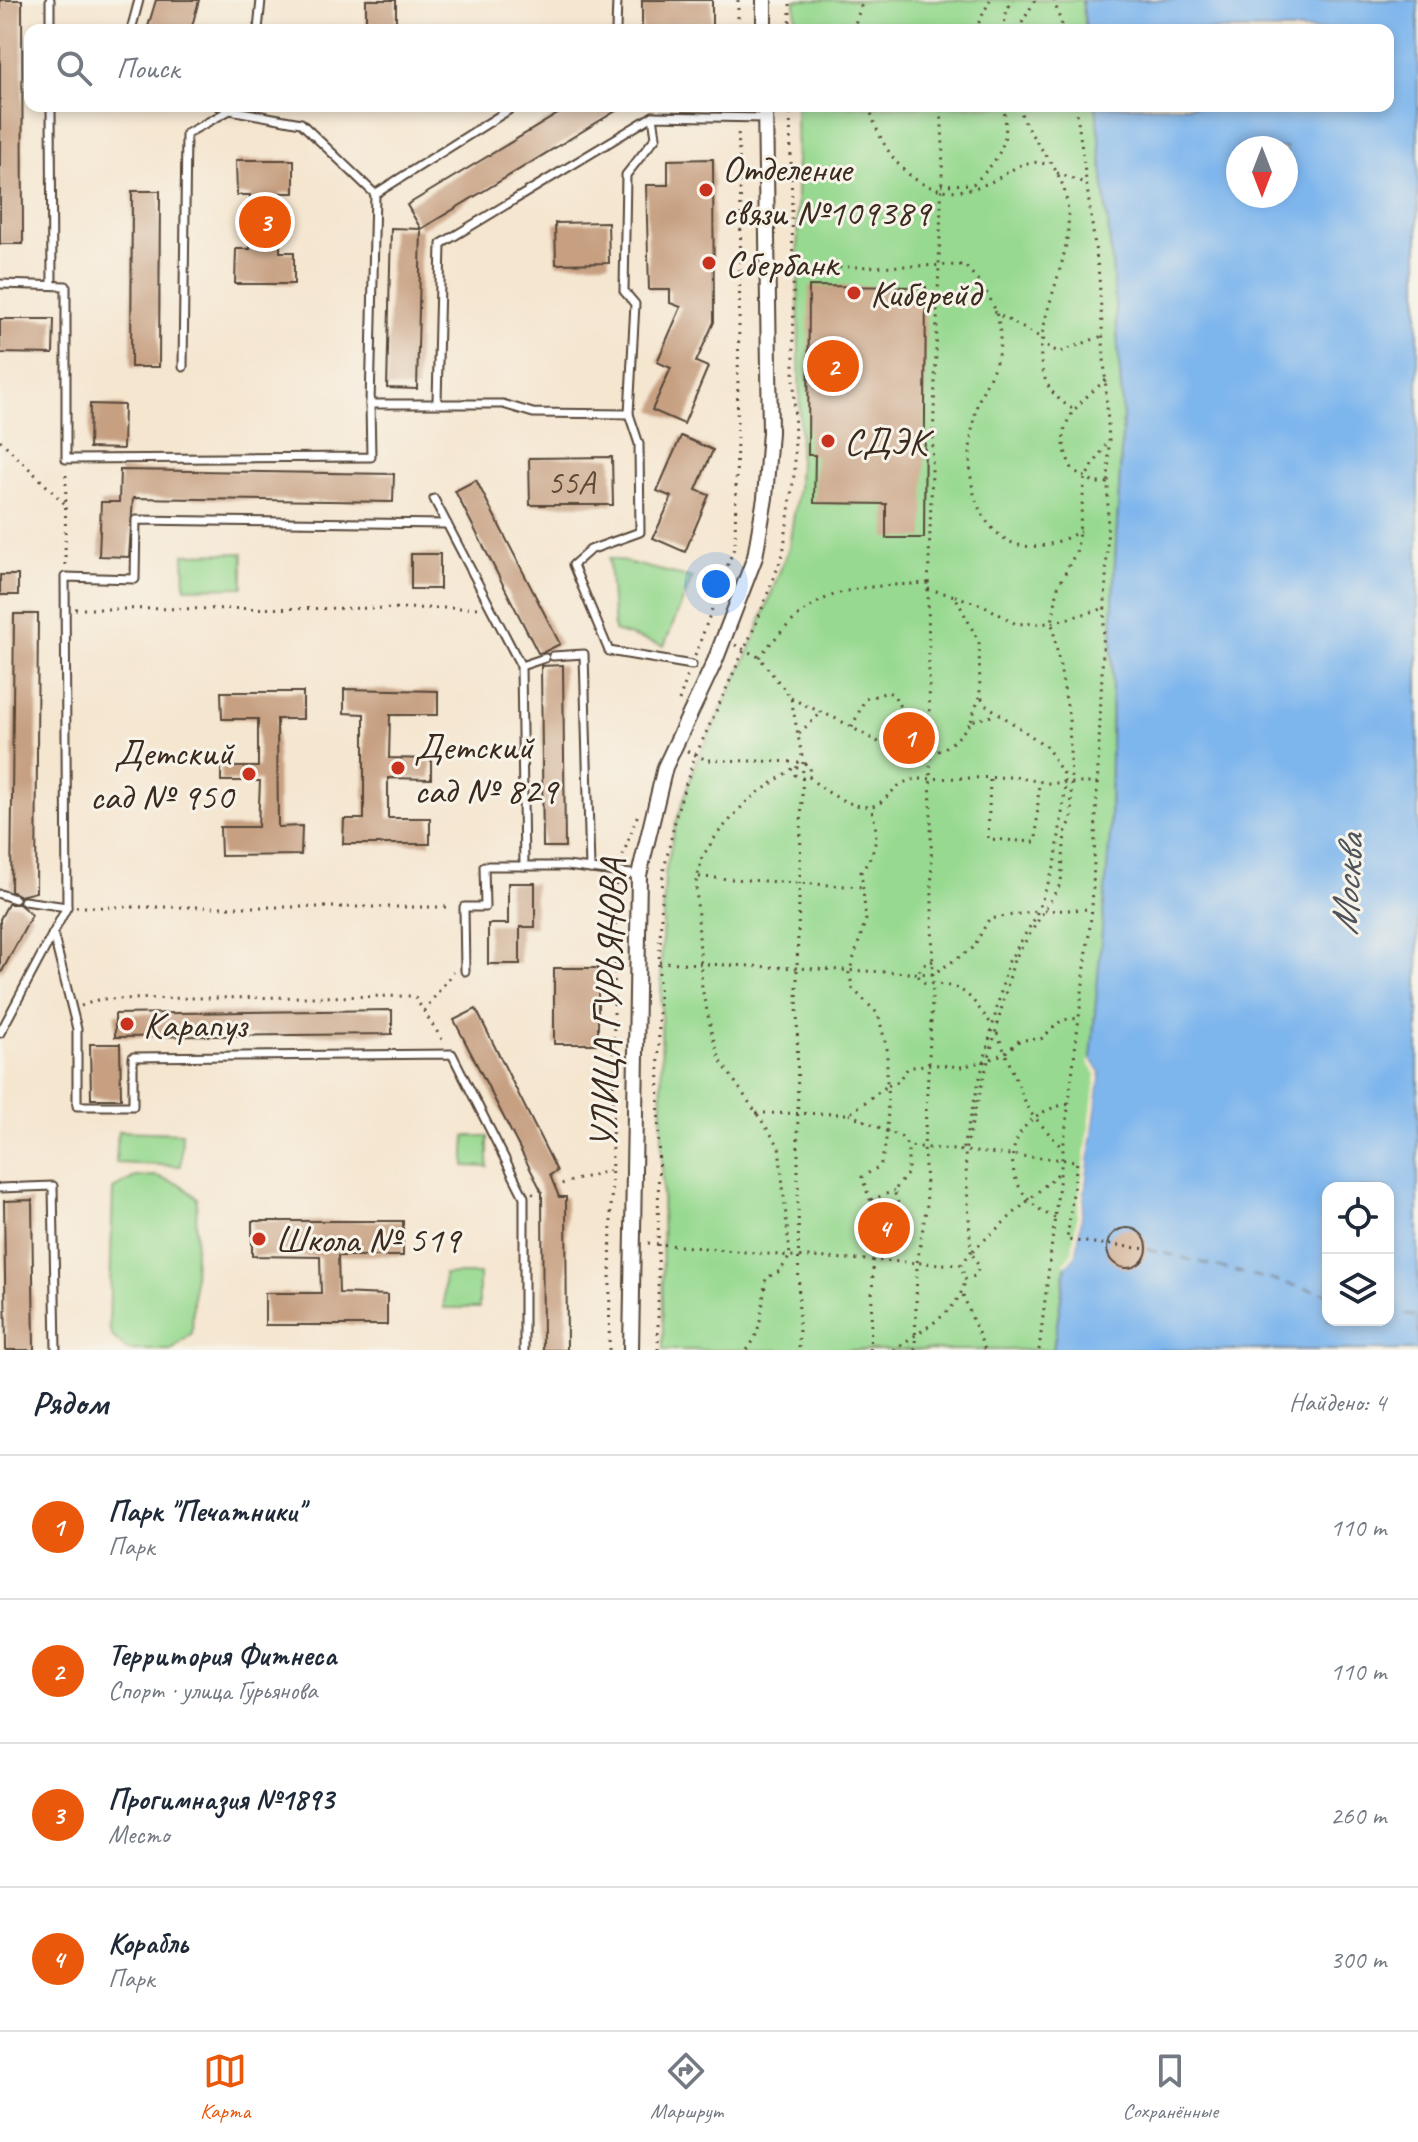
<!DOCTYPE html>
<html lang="ru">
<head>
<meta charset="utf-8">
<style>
  :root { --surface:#fff; --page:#f6f6f7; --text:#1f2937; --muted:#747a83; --line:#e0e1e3; --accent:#ea580c }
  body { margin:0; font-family:Caveat,sans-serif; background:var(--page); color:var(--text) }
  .controls { position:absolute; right:24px; bottom:24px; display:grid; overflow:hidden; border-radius:16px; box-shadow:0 4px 12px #0003 }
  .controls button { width:72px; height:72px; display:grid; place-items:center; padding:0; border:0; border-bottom:2px solid var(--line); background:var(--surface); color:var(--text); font:40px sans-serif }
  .compass { position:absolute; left:1226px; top:136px; width:72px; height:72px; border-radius:50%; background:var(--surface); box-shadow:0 4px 12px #0003; rotate:180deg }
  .you { position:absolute; left:716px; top:584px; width:28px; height:28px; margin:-20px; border:6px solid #fff; border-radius:50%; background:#1a73e8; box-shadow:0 0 0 12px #1a73e833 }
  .badge { display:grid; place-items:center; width:52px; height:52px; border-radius:50%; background:var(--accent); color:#fff; font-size:26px; font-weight:700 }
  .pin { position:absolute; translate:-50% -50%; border:4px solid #fff; box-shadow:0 2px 8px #0006 }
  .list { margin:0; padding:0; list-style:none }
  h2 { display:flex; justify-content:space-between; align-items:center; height:104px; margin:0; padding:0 32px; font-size:34px }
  h2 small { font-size:26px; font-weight:400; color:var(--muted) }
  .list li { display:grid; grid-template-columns:52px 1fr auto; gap:24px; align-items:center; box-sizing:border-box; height:144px; padding:0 32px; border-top:2px solid var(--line) }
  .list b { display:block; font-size:30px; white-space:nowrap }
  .list p { margin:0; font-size:26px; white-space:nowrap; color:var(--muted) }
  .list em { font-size:26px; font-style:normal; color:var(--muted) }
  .icon { flex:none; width:44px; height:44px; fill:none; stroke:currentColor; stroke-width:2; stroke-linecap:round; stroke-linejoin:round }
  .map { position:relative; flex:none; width:1418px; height:1350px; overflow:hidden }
  .search { position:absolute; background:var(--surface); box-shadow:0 4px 12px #0003; left:24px; right:24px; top:24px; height:88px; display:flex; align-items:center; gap:20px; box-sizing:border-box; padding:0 28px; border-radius:16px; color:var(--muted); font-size:30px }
  .sheet { height:680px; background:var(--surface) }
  nav { display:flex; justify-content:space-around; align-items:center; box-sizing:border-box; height:112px; border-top:2px solid var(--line); background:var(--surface); font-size:22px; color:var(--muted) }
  nav a { display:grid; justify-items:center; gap:4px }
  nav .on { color:var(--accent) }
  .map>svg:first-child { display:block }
</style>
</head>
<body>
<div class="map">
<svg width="1418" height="1350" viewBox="0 0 1418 1350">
  <rect width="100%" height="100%" fill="#f7f3e8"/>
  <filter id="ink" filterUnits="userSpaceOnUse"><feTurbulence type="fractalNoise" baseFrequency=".0125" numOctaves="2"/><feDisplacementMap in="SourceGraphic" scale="16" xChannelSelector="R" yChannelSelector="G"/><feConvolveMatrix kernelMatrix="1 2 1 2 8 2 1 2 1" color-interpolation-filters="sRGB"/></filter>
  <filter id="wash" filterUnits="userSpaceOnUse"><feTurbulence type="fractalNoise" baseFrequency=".006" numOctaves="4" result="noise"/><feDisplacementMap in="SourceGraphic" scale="32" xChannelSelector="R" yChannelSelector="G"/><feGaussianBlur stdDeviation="1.8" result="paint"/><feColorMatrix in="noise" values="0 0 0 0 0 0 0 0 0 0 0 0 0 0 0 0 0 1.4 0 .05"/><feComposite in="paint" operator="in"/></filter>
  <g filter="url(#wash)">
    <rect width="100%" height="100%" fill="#f5e6d0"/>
    <g fill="#97d990" stroke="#698257" stroke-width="2">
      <path d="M 795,0 L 1082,0 L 1086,30 L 796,30 Z"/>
      <path d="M 796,106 L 1096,106 L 1113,273 L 1123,417 L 1113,598 L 1110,835 L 1100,1073 L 1076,1254 L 1066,1266 L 1053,1350 L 663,1350 L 661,962 L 665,874 L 675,826 L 696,762 L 749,652 L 789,547 L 798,488 L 800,432 Z"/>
      <path d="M 243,553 L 243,587 L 185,588 L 184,554 Z"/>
      <path d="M 609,558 L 692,578 L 664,646 L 614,631 Z"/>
      <path d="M 118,1131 L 182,1133 L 181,1166 L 116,1163 Z"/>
      <path d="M 465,1136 L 488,1136 L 488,1167 L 465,1166 Z"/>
      <path d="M 156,1176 L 181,1185 L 197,1198 L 192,1333 L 172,1350 L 127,1350 L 112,1336 L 109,1327 L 113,1189 L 135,1177 Z"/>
      <rect x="444" y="1274" width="35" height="34"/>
    </g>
    <path fill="#7db5ed" stroke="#5c7086" stroke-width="2" fill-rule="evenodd" d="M 1082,0 L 1418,0 L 1418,1350 L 1053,1350 L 1066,1266 L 1076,1253 L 1100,1073 L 1091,1059 L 1110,835 L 1113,598 L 1123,417 L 1113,273 L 1096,106 L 1388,106 L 1388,30 L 1086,30 ZM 1238,148 L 1286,148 L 1286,196 L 1238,196 ZM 1328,1188 L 1388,1188 L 1388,1320 L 1328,1320 Z"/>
    <path fill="#f5e6d0" d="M 1091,1059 L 1100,1073 L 1076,1254 L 1066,1266 L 1064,1263 L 1072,1252 L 1096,1074 L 1088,1062 Z"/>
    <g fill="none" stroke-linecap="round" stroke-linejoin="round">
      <g stroke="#4f545c" stroke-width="2" stroke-dasharray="10 8" stroke-linecap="butt">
        <path d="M 1147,1249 L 1328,1294"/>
        <path d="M 1388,1309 L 1418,1317"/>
      </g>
    </g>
    <g id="blocks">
      <g fill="#c7a082">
        <path d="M 0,0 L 22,0 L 23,244 L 0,244 Z"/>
        <path d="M 156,0 L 199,0 L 191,30 L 147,30 Z"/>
        <rect x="366" y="0" width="30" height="30"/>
        <rect x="642" y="0" width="70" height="30"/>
        <path d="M 571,106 L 624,106 L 421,229 L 407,205 Z"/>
        <path d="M 713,159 L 714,322 L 696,362 L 708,367 L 684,424 L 652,410 L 671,368 L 657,362 L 681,307 L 670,303 L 670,290 L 649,290 L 646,185 L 668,185 L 668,160 Z"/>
        <path d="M 236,160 L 294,160 L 294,193 L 280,193 L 280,252 L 294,252 L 294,284 L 235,284 L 236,249 L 250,249 L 250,195 L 237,195 Z"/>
        <path d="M 132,191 L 160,191 L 159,367 L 131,367 Z"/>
        <path d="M 608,222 L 609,263 L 556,264 L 555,223 Z"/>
        <path d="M 391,228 L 421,229 L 417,389 L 387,388 Z"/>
        <path d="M 809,286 L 926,287 L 924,538 L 886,538 L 886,504 L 814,503 L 815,455 L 808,455 Z"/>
        <path d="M 0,319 L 54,319 L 53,354 L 0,353 Z"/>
        <path d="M 90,404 L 124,405 L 123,449 L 89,448 Z"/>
        <path d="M 681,436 L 713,450 L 696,490 L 709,495 L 685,552 L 653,538 L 672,497 L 657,491 Z"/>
        <path d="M 612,457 L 613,505 L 530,505 L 529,458 Z"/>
        <path d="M 120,470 L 394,474 L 393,502 L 133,498 L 129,557 L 99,556 L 101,502 L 119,502 Z"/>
        <path d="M 476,480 L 560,644 L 544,652 L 538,653 L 455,491 Z"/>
        <rect x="411" y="554" width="29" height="35"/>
        <rect x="0" y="575" width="18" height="20"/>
        <path d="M 14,614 L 38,614 L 36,892 L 20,896 L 11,891 Z"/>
        <path d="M 563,665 L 565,847 L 543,847 L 541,666 Z"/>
        <path d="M 344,689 L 438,691 L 438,715 L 390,715 L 389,758 L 431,759 L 431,779 L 388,778 L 388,818 L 430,818 L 430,844 L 343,844 L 344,819 L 364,819 L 364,714 L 344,713 Z"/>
        <path d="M 221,692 L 303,692 L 303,719 L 277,719 L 278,827 L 302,826 L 301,855 L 221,856 L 220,827 L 258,827 L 260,781 L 221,781 L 221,767 L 258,767 L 258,719 L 222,719 Z"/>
        <path d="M 508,883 L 535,883 L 535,927 L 520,927 L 520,964 L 488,964 L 488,924 L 508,924 Z"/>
        <path d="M 8,904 L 19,904 L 32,915 L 0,975 L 0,919 Z"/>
        <rect x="554" y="968" width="44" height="76"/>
        <path d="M 476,1009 L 557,1171 L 550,1175 L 559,1197 L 566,1197 L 567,1350 L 543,1350 L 542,1192 L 454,1020 Z"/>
        <path d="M 392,1010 L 392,1034 L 115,1037 L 115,1014 Z"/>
        <path d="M 90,1044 L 120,1044 L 121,1099 L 91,1099 Z"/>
        <path d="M 32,1200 L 34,1350 L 6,1350 L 4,1201 Z"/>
        <path d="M 252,1221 L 403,1221 L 403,1256 L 338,1256 L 339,1293 L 387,1295 L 387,1325 L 265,1325 L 265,1293 L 321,1293 L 320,1257 L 252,1256 Z"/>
        <circle cx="1127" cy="1248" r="20"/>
      </g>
    </g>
  </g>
  <g filter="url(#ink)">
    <use href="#blocks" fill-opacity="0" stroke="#574639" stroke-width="2"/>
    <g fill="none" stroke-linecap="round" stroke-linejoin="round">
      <g stroke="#574639" stroke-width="11">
        <g id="service">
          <path d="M 50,0 L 50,30"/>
          <path d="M 131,30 L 139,0"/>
          <path d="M 258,30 L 261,0"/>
          <path d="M 616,30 L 617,0"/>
          <path d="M 51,106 L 52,285"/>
          <path d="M 218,106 L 230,108"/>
          <path d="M 515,106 L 375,194 L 370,404 L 503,404 L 533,413 L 629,414 L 635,304 L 624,291 L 626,175 L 656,137 L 653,116"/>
          <path d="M 0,284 L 66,286 L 66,459 L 371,457 L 370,404"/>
          <path d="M 183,367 L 186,134 L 230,110 L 301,123 L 375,194"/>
          <path d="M 437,402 L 441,244 L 653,116 L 765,118"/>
          <path d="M 629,414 L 639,444 L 640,532 L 590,550 L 573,565 L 609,651 L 692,665"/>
          <path d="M 434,499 L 521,666 L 524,866"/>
          <path d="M 553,656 L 584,654 L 590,869"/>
          <path d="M 521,666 L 545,658"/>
          <path d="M 0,894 L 15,899"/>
          <path d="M 24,901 L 67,907"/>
          <path d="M 53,933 L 77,1029 L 77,1106 L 133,1106 L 133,1057 L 452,1054 L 524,1197 L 524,1350"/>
          <path d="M 465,971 L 464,907 L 485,907 L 484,866 L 567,866 L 639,875"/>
          <path d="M 0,1033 L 67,907 L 65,577 L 135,579 L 136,520 L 447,524"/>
          <path d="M 0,1188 L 53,1186 L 56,1350"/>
        </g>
      </g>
      <g stroke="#574639" stroke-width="18">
        <g id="minor">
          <path d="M 764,0 L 764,30"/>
          <path d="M 631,1350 L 639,875 L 665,767 L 715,661 L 755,557 L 765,498 L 770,432 L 765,106"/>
        </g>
      </g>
      <g stroke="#574639" stroke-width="3" stroke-dasharray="2 6" stroke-linecap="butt">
        <path d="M 738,0 L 738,30"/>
        <path d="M 1054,0 L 1063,30"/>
        <path d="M 790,30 L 790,0"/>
        <path d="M 853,30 L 863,0"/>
        <path d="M 975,30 L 990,0"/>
        <path d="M 1003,30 L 1007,9 L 1013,0"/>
        <path d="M 1018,30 L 1035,0"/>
        <path d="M 790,106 L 793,268"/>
        <path d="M 869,106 C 884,161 923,209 986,184 C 1008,176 1022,155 1048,165"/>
        <path d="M 1019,106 C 1027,139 1057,160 1065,193 C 1070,213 1069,233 1064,254 C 1053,304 1012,378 1075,410"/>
        <path d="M 1057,173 L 1087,184"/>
        <path d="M 941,185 L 973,184 C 998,161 1012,141 1003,106"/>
        <path d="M 994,312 L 1043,339 L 1050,349 L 1061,352 L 1102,336"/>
        <path d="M 1106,380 C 1073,407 1050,428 1073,470 L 1095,483 L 1108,483"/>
        <path d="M 0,440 L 66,505"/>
        <path d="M 65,565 L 66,469"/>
        <path d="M 928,589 L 955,596 L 979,642 L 980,695 L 985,704 L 1047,747 L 1063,774 L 1065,792 L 1055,865 L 1035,918 L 1008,963 L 962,1151"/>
        <path d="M 955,596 L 985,606 L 1016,624 L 1052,623 L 1102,609"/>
        <path d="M 75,609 L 479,608"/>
        <path d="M 735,645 L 759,657 L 791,698 L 803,762 L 797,969 L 799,1350"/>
        <path d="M 695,656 L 735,545 L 741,213 L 738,127"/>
        <path d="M 759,657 C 818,586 841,588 929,583"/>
        <path d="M 791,698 C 811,709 834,716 853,728 C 898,754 936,774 971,721 L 997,715"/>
        <path d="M 679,701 L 688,675"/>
        <path d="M 971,721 L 980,695"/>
        <path d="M 852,727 L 865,699 L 888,692 L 894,695 L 900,707 L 884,731 L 887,747"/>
        <path d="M 799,733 L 820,714"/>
        <path d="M 687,751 L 707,760 L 803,762 L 810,767 L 811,776 L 805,779 L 795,775 L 798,762"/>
        <path d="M 809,777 C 823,791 862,817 881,802 C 894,791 898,782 916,779 L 1014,777 L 1048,783 L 1098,783"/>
        <path d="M 990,780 L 988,839 L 1036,842 L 1039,781"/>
        <path d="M 620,863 L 638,814"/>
        <path d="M 699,877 L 863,887"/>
        <path d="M 76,907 L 452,907"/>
        <path d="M 1044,911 L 1092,909"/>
        <path d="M 933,961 L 923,965 L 917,975 L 925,983 C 969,986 966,993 993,1026"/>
        <path d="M 659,962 L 933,974 L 973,948 L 989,919 L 1037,911"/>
        <path d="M 81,1006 L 100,999 L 414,996 L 445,1044"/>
        <path d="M 424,1011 L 453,972"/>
        <path d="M 997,1033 L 1029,1111 L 1063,1149"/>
        <path d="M 756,1113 L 849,1114 L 887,1086 L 887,1049 L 878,1014 L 853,989 L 849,973 L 866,919 L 861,872 C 878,849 879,834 871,807"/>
        <path d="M 849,1114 L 901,1137 L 908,1146 L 1077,1161 L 1067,1240 L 1147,1249"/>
        <path d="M 554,1186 L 611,1170"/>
        <path d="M 532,1194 L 544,1189"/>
        <path d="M 871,1200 L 894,1191"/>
        <path d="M 1055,1218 C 993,1191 1000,1114 1069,1104"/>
        <path d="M 648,1243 L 790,1256 L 961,1265 L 965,1279 L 975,1276 L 979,1267 L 971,1252 L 1061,1171"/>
        <path d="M 874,1245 L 865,1234 L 870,1200 L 862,1177 L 880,1166 C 889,1138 888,1115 887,1086 L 897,1082 L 908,1068 L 928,1064 L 962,1067 L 988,1060 L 1005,1053 L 1020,1040 L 1041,1039 L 1062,1020 L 1080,1018"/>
        <path d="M 961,1265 L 971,1252 L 965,1151 L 1014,960 L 1061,883 L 1065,833 L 1072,819 L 1069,716 L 1052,623 L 1058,587 L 1077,550 L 1085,478 L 1109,440"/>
        <path d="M 963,1295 L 985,1350"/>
        <path d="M 609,1350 L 616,882"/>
        <path d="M 658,1350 L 659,962 L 663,874 L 678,808 L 694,759 L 756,624 L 783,554 L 795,468 L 793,268 L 964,265 C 984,285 1001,309 1000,340 C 1000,366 982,386 976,409 C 966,453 964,512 1005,539 C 1028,554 1058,544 1080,531"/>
        <path d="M 747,1350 C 763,1331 762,1302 766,1278 L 780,1271 L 790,1256 L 779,1146 L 720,1060 L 712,1034 L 702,988 L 696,883 L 702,857 L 718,833 L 748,800 L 795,767"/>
        <path d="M 870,1350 L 874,1245 L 899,1247 L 905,1224 L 894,1191 L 908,1173 L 908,1146"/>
        <path d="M 894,1350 C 920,1330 960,1313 965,1280"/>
        <path d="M 915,1350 L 917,1263 L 927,1204 L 924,1148 L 933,984 L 928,589 L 943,146 L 941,106"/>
        <path d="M 1039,1350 L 1092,909 L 1107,555 L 1109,440 L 1099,276 L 1076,106"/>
      </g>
      <use href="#service" stroke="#fff" stroke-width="7"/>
      <use href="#minor" stroke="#fff" stroke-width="14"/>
    </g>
  </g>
  <g fill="#c8321e" stroke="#f7f3e8" stroke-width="3">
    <circle cx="706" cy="190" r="8"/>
    <circle cx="709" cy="263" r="8"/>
    <circle cx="854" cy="293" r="8"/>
    <circle cx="828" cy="441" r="8"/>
    <circle cx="398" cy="768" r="8"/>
    <circle cx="249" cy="774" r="8"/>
    <circle cx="127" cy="1024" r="8"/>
    <circle cx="259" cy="1239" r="8"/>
  </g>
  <g text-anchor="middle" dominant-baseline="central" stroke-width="6" stroke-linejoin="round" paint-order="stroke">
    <g font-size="34" fill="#5e4837">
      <text x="571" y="482">55А</text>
    </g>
    <g font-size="38" fill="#3b2a1e" stroke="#f7f3e8" text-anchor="start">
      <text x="722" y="168">Отделение<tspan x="722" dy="44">связи №109389</tspan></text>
      <text x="725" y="263">Сбербанк</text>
      <text x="870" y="293">Киберейд</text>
      <text x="844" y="441">СДЭК</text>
      <text x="414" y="746">Детский<tspan x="414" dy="44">сад № 829</tspan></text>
      <text x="233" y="752" text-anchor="end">Детский<tspan x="233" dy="44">сад № 950</tspan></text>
      <text x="143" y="1024">Карапуз</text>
      <text x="275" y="1239">Школа № 519</text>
    </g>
    <g font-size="38" fill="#3b2a1e" stroke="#f7f3e8">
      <text transform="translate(608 1004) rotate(-88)">УЛИЦА ГУРЬЯНОВА</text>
    </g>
    <g font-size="40" font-style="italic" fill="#4f545c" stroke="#f7f3e8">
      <text transform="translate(1347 885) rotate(-86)">Москва</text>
    </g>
  </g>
</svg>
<div class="controls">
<button><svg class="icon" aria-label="locate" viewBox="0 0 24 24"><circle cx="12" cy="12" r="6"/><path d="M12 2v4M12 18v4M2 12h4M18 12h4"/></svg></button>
<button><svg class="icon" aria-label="layers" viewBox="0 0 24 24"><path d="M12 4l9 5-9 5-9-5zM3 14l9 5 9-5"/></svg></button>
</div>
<svg class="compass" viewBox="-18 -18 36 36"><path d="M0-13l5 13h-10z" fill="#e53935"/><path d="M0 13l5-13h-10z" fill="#747a83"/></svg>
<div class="you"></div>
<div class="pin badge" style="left:909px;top:738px">1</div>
<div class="pin badge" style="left:833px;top:366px">2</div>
<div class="pin badge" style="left:265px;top:222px">3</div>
<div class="pin badge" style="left:884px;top:1228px">4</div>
<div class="search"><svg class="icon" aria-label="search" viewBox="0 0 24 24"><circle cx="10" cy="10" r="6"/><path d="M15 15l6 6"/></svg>Поиск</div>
</div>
<section class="sheet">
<h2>Рядом<small>Найдено: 4</small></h2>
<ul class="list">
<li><span class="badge">1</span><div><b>Парк &quot;Печатники&quot;</b><p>Парк</p></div><em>110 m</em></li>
<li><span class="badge">2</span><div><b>Территория Фитнеса</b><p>Спорт · улица Гурьянова</p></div><em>110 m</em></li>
<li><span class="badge">3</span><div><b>Прогимназия №1893</b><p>Место</p></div><em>260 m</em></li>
<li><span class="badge">4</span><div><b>Корабль</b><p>Парк</p></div><em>300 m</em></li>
</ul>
</section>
<nav>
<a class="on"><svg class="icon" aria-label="map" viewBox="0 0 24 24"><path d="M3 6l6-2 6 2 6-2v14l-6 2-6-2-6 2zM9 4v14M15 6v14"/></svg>Карта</a>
<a><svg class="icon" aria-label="directions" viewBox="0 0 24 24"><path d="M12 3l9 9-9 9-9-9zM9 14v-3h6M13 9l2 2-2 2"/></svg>Маршрут</a>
<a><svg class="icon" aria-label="saved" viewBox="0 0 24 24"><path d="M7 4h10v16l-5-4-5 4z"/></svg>Сохранённые</a>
</nav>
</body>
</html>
